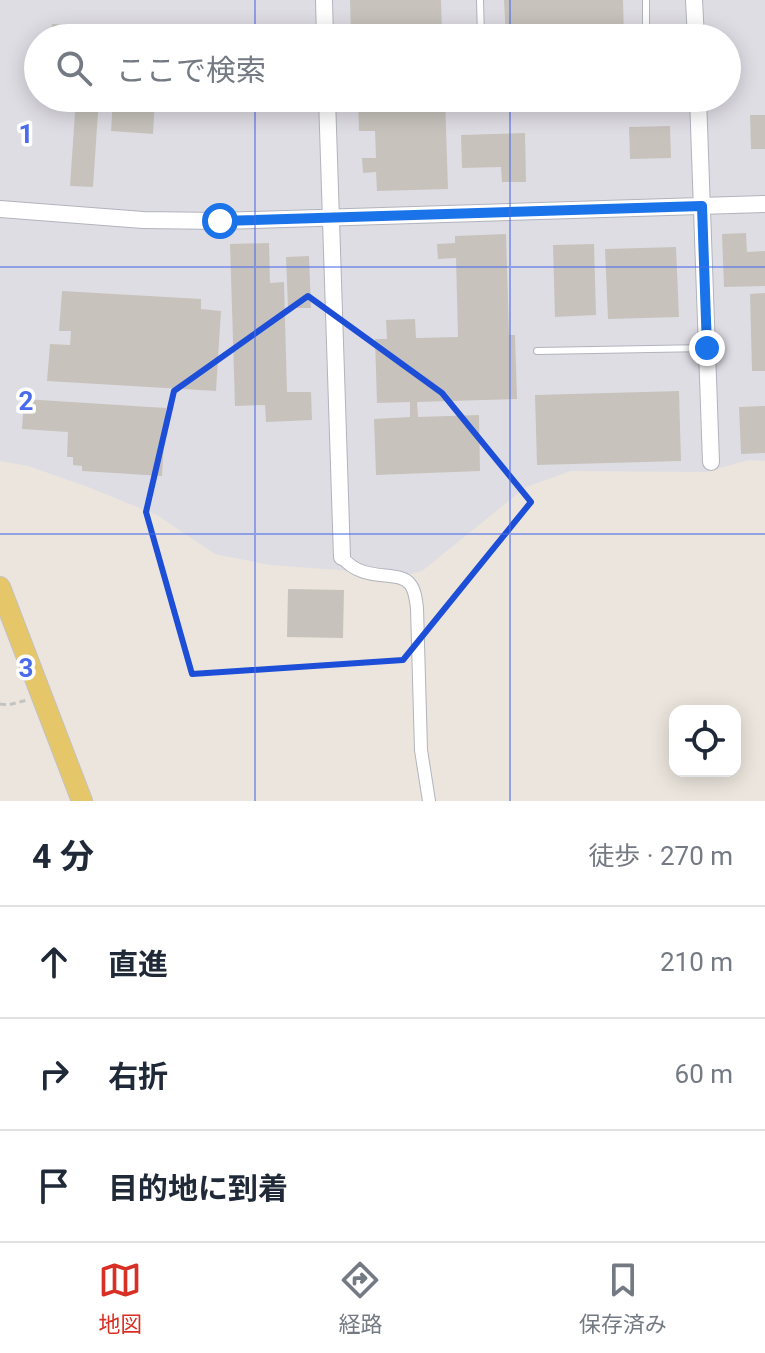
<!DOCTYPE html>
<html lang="ja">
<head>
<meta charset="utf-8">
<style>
  :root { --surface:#fff; --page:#f2f2f3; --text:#1f2937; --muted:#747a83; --line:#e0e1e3; --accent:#d93025 }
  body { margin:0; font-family:Roboto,"Noto Sans JP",sans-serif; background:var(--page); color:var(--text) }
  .controls { position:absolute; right:24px; bottom:24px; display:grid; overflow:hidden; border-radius:16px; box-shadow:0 4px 20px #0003 }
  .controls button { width:72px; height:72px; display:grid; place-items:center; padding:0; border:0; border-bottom:2px solid var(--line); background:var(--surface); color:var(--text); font:40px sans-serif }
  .stop { position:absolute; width:24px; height:24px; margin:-18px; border:6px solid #1a73e8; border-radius:50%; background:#fff }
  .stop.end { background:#1a73e8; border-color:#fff; box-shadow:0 2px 8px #0008 }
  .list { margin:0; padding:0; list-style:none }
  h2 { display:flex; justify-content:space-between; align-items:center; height:104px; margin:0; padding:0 32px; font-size:34px }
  h2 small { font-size:26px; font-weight:400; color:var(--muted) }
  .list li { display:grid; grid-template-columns:52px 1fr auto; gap:24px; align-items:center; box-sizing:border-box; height:112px; padding:0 32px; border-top:2px solid var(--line) }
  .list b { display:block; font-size:30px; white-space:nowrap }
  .list em { font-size:26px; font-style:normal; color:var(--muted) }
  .icon { flex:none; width:44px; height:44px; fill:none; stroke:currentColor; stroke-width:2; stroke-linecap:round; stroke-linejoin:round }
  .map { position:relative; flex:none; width:765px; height:801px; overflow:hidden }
  .search { position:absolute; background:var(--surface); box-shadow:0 4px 20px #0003; left:24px; right:24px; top:24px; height:88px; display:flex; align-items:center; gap:20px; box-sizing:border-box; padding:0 28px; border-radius:44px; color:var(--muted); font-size:30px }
  .sheet { height:440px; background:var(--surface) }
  nav { display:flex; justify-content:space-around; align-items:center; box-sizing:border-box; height:112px; border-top:2px solid var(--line); background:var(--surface); font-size:22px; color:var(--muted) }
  nav a { display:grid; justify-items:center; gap:4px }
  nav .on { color:var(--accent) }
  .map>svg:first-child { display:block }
</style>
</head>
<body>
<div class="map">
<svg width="765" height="801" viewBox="0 0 765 801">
  <rect width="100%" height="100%" fill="#ebe5dd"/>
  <path fill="#dfdde4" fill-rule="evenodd" d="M 0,0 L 765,0 L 765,461 L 748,460 L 706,472 L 571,471 L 526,487 L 422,571 L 407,575 L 270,565 L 215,554 L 157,515 L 88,487 L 28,466 L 0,461 ZM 38,38 L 727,38 L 727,98 L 38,98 Z"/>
  <g fill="#c7c3bc">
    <path d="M 350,0 L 441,0 L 442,32 L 351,35 Z"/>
    <path d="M 504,0 L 623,0 L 624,38 L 506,38 Z"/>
    <path d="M 52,24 L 80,26 L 79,38 L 51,38 Z"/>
    <path d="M 76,98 L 99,98 L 93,187 L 70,186 Z"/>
    <path d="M 113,98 L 155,98 L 153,134 L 111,131 Z"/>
    <path d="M 358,98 L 445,98 L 448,189 L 377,191 L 376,172 L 363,173 L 362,158 L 376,158 L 375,131 L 359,131 Z"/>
    <path d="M 508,98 L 626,98 L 626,107 L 508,111 Z"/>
    <path d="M 750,115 L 765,115 L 765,149 L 751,149 Z"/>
    <path d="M 670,126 L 671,158 L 630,159 L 629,127 Z"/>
    <path d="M 525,133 L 526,182 L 502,182 L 501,167 L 462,168 L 461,135 Z"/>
    <path d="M 746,233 L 747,252 L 765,251 L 765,286 L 724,287 L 722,234 Z"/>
    <path d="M 506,234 L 509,335 L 515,335 L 517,399 L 417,402 L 418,417 L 479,415 L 480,471 L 376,475 L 374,419 L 410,417 L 410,402 L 377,403 L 375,339 L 387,339 L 386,320 L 415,319 L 416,338 L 458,337 L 456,258 L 438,259 L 437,244 L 455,243 L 455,236 Z"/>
    <path d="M 269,243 L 270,283 L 284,282 L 287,392 L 311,392 L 312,420 L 266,422 L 265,405 L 235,406 L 230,244 Z"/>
    <path d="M 594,244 L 596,315 L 555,317 L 553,245 Z"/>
    <path d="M 676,247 L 679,317 L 608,319 L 605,249 Z"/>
    <path d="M 309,256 L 311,308 L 288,308 L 286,257 Z"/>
    <path d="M 62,291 L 201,299 L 201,309 L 221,311 L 216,391 L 47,381 L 50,344 L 70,345 L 71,331 L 59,331 Z"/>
    <path d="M 765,293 L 765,371 L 752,371 L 750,294 Z"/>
    <path d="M 679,391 L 681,461 L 537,465 L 535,395 Z"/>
    <path d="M 24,399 L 166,408 L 162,476 L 82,471 L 82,466 L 73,465 L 73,457 L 67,457 L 68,432 L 22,429 Z"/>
    <path d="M 765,406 L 765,453 L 741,454 L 739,407 Z"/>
    <path d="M 288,589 L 344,590 L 343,638 L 287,637 Z"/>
  </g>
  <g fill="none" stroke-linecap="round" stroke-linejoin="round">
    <g stroke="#b1b4bd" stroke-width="8">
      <g id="service">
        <path d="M 480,0 L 481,38"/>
        <path d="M 646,0 L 646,38"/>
        <path d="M 483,98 L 483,103"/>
        <path d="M 537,351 L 707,348"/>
      </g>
    </g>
    <g stroke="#b1b4bd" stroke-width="14">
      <path id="minor" d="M 342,557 C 363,584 399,569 410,584 C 415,590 416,600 417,608 L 421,750 L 429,801"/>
    </g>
    <g stroke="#b1b4bd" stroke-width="18">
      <g id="tertiary">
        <path d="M 324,0 L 325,38"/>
        <path d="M 694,0 L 696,38"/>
        <path d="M 327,98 L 342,557"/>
        <path d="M 698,98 L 711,462"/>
        <path d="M 0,209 L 143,220 L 220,221 L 765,204"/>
      </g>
    </g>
    <g stroke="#c3c3c3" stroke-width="22">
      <path id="primary" d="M 0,587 L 82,801"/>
    </g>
    <path stroke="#c3c3c3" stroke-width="3" stroke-dasharray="6 4" stroke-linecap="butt" d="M 0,704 L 8,705 L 27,700"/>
    <use href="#service" stroke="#fff" stroke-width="6"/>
    <use href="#minor" stroke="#fff" stroke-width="12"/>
    <use href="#tertiary" stroke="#fff" stroke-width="16"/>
    <use href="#primary" stroke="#e5c668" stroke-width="20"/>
  </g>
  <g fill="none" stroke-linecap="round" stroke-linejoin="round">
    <path stroke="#1a73e8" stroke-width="10" d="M 220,221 L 702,206 L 707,348"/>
  </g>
  <path fill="none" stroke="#1d4ed8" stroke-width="6" stroke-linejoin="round" d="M 308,296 L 442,393 L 531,502 L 403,660 L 192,674 L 146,512 L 174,391 Z"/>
  <path fill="none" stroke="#4a6beb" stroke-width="2" stroke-opacity="0.55" d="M 255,0 L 255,38M 510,0 L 510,38M 255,98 L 255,801M 510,98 L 510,801M 0,267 L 765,267M 0,534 L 765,534"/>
  <g font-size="26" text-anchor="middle" font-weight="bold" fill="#4a6beb" stroke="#fff" stroke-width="7" stroke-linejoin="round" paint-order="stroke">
    <text x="26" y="143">1</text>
    <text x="26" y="410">2</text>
    <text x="26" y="677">3</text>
  </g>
</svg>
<div class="controls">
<button><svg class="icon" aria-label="locate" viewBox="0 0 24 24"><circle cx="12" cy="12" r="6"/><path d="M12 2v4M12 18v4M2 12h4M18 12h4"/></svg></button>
</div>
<div class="stop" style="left:220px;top:221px"></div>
<div class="stop end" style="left:707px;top:348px"></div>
<div class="search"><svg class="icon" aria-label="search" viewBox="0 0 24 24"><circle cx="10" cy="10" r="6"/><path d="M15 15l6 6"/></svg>ここで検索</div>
</div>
<section class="sheet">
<h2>4 分<small>徒歩 · 270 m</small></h2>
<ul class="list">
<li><svg class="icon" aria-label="ahead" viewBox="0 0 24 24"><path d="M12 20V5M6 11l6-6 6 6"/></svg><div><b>直進</b></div><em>210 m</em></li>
<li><svg class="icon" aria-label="right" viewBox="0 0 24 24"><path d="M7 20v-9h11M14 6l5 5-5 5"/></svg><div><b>右折</b></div><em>60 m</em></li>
<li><svg class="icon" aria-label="arrive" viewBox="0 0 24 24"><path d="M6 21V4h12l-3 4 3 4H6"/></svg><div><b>目的地に到着</b></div></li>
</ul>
</section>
<nav>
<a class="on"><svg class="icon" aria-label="map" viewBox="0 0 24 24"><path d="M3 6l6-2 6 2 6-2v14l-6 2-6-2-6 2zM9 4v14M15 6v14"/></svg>地図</a>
<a><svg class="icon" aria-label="directions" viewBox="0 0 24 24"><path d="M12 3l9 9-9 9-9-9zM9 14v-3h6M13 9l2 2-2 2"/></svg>経路</a>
<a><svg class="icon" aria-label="saved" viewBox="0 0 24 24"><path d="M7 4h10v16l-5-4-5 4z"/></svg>保存済み</a>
</nav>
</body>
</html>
